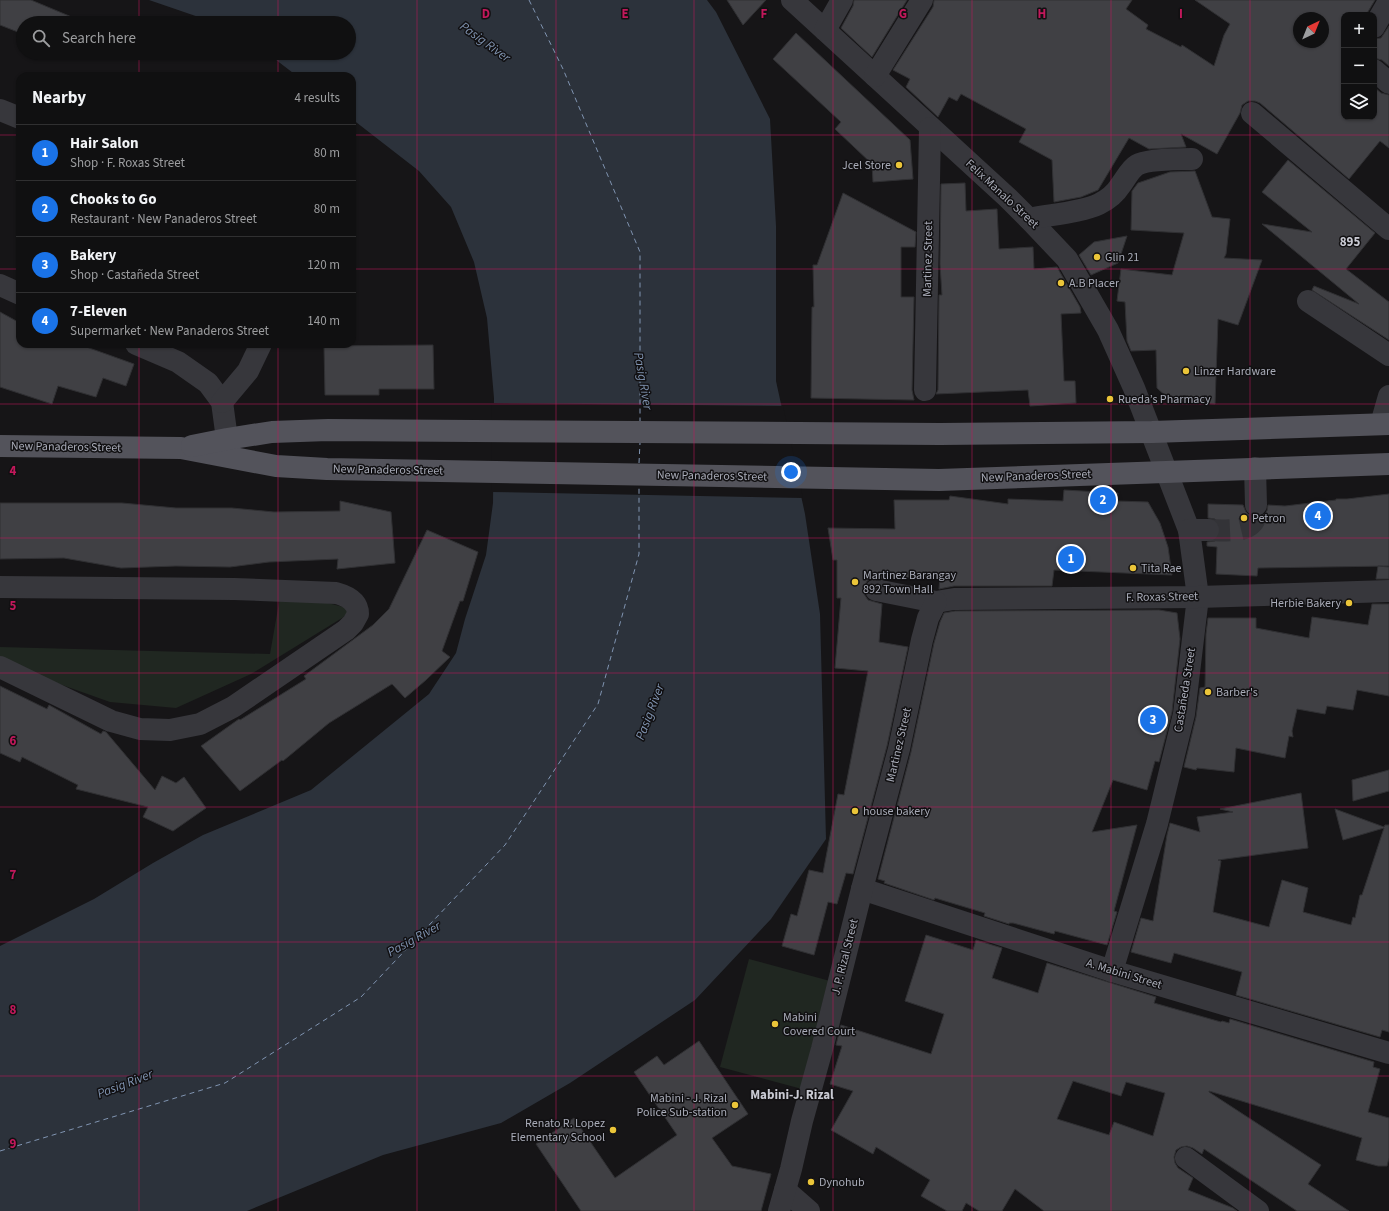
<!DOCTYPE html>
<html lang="en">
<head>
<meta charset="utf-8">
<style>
  :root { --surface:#101011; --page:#19191a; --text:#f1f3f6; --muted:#9c9d9f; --line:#303031; --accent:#1a73e8 }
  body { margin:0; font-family:"Source Sans 3",sans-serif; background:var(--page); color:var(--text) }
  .controls { position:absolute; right:12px; top:12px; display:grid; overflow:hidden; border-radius:8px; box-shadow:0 1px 3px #0004 }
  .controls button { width:36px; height:36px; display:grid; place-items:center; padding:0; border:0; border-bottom:1px solid var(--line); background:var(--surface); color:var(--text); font:20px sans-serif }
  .compass { position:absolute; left:1293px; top:12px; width:36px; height:36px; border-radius:50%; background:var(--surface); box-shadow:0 1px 3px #0004; rotate:43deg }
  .you { position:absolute; left:791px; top:472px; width:14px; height:14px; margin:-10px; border:3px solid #fff; border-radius:50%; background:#1a73e8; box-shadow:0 0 0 6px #1a73e833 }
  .badge { display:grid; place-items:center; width:26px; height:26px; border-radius:50%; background:var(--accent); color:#fff; font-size:13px; font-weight:700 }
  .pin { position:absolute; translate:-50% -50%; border:2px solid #fff; box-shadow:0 1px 4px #0006 }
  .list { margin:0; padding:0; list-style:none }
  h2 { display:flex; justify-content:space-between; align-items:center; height:52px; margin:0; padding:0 16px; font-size:17px }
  h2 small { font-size:13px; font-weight:400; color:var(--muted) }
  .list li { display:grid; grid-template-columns:26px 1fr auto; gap:12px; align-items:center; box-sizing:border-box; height:56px; padding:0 16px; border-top:1px solid var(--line) }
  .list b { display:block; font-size:15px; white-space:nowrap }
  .list p { margin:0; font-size:13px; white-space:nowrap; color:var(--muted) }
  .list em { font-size:13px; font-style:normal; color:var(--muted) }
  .icon { flex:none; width:22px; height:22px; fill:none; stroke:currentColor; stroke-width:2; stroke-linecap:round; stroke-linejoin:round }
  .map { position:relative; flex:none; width:1389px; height:1211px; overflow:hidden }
  .search { position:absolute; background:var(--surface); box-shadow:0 1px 3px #0004; left:16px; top:16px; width:340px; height:44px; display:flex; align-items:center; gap:10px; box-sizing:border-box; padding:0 14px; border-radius:22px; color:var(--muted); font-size:15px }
  .panel { position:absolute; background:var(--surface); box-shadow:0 1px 3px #0004; left:16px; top:72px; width:340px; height:276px; border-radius:12px }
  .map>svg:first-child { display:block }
</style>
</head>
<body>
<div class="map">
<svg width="1389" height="1211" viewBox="0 0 1389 1211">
  <rect width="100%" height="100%" fill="#161517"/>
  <g fill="#202721">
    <path d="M 281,591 L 355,610 L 251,674 L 176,708 L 110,702 L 3,664 L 0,657 L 0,647 L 270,654 Z"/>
    <path d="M 749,959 L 830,981 L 802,1089 L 720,1067 Z"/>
  </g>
  <path fill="#2c323b" d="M 149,0 L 707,0 L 716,12 L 770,119 L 776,226 L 776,381 L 805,514 L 820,614 L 826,839 L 771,919 L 695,1000 L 570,1083 L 501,1123 L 383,1155 L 247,1211 L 0,1211 L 0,946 L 94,899 L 153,863 L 203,835 L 311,790 L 429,694 L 456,653 L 465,619 L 486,555 L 493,503 L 494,398 L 487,318 L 474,262 L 451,207 L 419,171 L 352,119 L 352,76 L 297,76 L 267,53 L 349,53 L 349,23 L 216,23 Z"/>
  <path fill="#161517" d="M 492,403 L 783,406 L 803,498 L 491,492 Z"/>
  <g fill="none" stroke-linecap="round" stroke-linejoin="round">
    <g stroke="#8094b1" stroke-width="1" stroke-dasharray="5 4" stroke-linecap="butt">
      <path d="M 529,0 L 563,69 L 640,252 L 640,421"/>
      <path d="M 639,463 L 640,443"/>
      <path d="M 0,1151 L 225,1083 L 361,997 L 505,845 L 598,704 L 639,554 L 639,485"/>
    </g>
  </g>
  <g fill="#404044" stroke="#303033" fill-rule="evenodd">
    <path d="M 0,0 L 31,0 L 86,23 L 23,23 L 23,34 L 0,25 Z"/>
    <path d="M 727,0 L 766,0 L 743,25 Z"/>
    <path d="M 854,0 L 907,0 L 872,57 L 841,28 L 853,6 Z"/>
    <path d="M 934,0 L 1132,0 L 1126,9 L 1148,25 L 1146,29 L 1181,47 L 1182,45 L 1214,66 L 1224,35 L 1230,24 L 1195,0 L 1375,0 L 1366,15 L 1344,15 L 1344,117 L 1374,117 L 1374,87 L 1381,93 L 1389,95 L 1389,148 L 1380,141 L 1349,179 L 1260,103 L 1255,101 L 1248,101 L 1242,105 L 1240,113 L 1217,154 L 1181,134 L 1186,147 L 1149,149 L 1129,138 L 1098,190 L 1081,197 L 1054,202 L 1052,160 L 1019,142 L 1026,129 L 961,94 L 957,101 L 949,97 L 938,117 L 906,87 L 910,79 L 893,70 L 933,7 ZM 1299,18 L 1323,18 L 1323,42 L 1299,42 Z"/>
    <path d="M 1389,26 L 1389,66 L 1382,60 L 1374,58 L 1374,39 L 1381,38 Z"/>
    <path d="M 796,33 L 910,140 L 913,179 L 873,182 L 872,164 L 835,129 L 841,122 L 773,59 Z"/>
    <path d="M 1288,160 L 1375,233 L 1346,269 L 1389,302 L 1389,340 L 1312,290 L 1314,286 L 1359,304 L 1262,224 L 1312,232 L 1262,192 Z"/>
    <path d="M 1195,171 L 1212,217 L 1230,219 L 1226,254 L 1224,258 L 1262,260 L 1238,325 L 1218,319 L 1215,404 L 1170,400 L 1157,388 L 1156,350 L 1131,351 L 1127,341 L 1125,302 L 1117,301 L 1121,269 L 1172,275 L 1184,233 L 1131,230 L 1132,191 L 1138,183 L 1170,172 Z"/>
    <path d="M 965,183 L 966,211 L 997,209 L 999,249 L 1033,247 L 1034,269 L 1057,267 L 1080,307 L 1081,313 L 1061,314 L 1064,381 L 1075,381 L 1076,403 L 1030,406 L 1028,390 L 936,394 L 938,390 L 939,295 L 942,295 L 940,264 L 941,184 Z"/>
    <path d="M 843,193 L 916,232 L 915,247 L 901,247 L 901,297 L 914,297 L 912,390 L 914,400 L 811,398 L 812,307 L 814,307 L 813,265 L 817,265 Z"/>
    <path d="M 1127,236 L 1118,263 L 1091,275 L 1079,255 L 1094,242 Z"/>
    <path d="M 0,312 L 20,323 L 20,344 L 78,344 L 134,364 L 126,386 L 103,378 L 96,397 L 58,386 L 52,404 L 0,387 Z"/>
    <path d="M 433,345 L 434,389 L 379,389 L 379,395 L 325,395 L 324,346 Z"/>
    <path d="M 1064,490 L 1118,493 L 1117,501 L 1148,502 L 1160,523 L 1168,547 L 1172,575 L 1054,570 L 1052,586 L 954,586 L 939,589 L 940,577 L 884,578 L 884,579 L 878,578 L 872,578 L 867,581 L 864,587 L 864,594 L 868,600 L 882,604 L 879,642 L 908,647 L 887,746 L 853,874 L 846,873 L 837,904 L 828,902 L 814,955 L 782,946 L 791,914 L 797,916 L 809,870 L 823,873 L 838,794 L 844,795 L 868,671 L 835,668 L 841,598 L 837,598 L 837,560 L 833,560 L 828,528 L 895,529 L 894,500 L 949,500 L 950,496 L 1008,504 L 1008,499 L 1063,501 Z"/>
    <path d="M 1389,494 L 1389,566 L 1258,568 L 1257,576 L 1216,574 L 1217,547 L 1207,546 L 1207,542 L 1215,541 L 1219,536 L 1220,530 L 1219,524 L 1215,519 L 1208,518 L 1208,504 L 1243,505 L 1246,512 L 1250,516 L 1257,517 L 1263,515 L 1267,511 L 1268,505 L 1285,506 L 1336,500 L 1336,499 L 1347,499 Z"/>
    <path d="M 340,501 L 391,512 L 395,563 L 337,569 L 338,559 L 269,562 L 230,567 L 176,566 L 121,568 L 64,558 L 0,559 L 0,503 L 122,503 L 176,508 L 232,508 L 274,512 L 340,511 Z"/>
    <path d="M 427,530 L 478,552 L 463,601 L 460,601 L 442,651 L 450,657 L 426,680 L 405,698 L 392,684 L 329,723 L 283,761 L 282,760 L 240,791 L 201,746 L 239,719 L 240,720 L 306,679 L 304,676 L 373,625 L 389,609 Z"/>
    <path d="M 1378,566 L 1389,567 L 1389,579 L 1376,579 Z"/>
    <path d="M 1372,604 L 1389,604 L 1389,696 L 1357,690 L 1353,710 L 1327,706 L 1325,714 L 1297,709 L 1292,731 L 1293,737 L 1289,736 L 1285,758 L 1236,748 L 1234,772 L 1197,768 L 1196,770 L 1184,767 L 1196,717 L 1200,688 L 1205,687 L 1206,634 L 1208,618 L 1256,618 L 1256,628 L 1309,638 L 1312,617 L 1368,625 Z"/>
    <path d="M 1159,610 L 1177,613 L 1180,639 L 1172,712 L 1159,762 L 1155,761 L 1147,790 L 1113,780 L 1092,832 L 1137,825 L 1114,911 L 1117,912 L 1107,945 L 1055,931 L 1054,934 L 1013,923 L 1009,923 L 1009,924 L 984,916 L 985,913 L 935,898 L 934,900 L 884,883 L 885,881 L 878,879 L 911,752 L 934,643 L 940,622 L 944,613 L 955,611 Z"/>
    <path d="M 0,686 L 47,709 L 49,705 L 101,734 L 103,731 L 106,732 L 155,790 L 162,776 L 176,783 L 184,777 L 206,808 L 173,831 L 143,817 L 148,807 L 76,789 L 78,785 L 22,757 L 20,762 L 0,753 Z"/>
    <path d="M 1389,770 L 1389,791 L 1353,801 L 1352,780 Z"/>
    <path d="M 1301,793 L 1308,848 L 1218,860 L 1221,861 L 1213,912 L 1269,927 L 1282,880 L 1308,888 L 1303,912 L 1351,925 L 1353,917 L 1355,918 L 1360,895 L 1362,895 L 1384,828 L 1343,840 L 1335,809 L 1384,827 L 1385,825 L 1389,825 L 1389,1032 L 1382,1030 L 1380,1037 L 1236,995 L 1242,972 L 1174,953 L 1171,963 L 1131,952 L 1141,918 L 1153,921 L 1167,835 L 1170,823 L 1200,832 L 1197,817 L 1233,812 L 1220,809 Z"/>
    <path d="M 926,935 L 973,950 L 976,940 L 1002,948 L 992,978 L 1038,993 L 1047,963 L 1156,997 L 1154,1003 L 1221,1022 L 1222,1021 L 1229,1023 L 1230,1019 L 1374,1062 L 1373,1067 L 1380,1069 L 1368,1112 L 1389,1118 L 1389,1158 L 1387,1166 L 1378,1166 L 1356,1160 L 1362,1138 L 1209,1091 L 1209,1092 L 1321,1165 L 1308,1184 L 1349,1211 L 1297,1211 L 1204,1149 L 1202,1154 L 1193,1148 L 1187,1146 L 1181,1147 L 1176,1150 L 1174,1157 L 1175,1163 L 1178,1168 L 1193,1178 L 1188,1190 L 1233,1208 L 1237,1211 L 1044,1211 L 1015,1189 L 1002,1211 L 979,1211 L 966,1203 L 962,1211 L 947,1211 L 921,1196 L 930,1180 L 876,1147 L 873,1154 L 831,1130 L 853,1091 L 830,1084 L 842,1046 L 836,1045 L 841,1025 L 931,1054 L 944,1014 L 905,1001 ZM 1073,1081 L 1121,1096 L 1126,1082 L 1165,1093 L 1153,1136 L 1114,1122 L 1109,1135 L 1057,1119 Z"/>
    <path d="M 699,1041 L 748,1114 L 712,1138 L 732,1166 L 771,1174 L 761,1211 L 581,1211 L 536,1144 L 574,1118 L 615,1178 L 677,1135 L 634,1072 L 657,1056 L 664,1065 Z"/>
  </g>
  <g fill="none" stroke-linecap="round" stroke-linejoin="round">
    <path stroke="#333337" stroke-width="22" stroke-dasharray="22 11" stroke-linecap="butt" d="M 1208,530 C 1221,530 1250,534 1255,518 C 1256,514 1256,509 1256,505"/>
    <g stroke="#37373c" stroke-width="22">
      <path d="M 792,0 L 1008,198 L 1029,219 L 1067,259 L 1108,330 L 1134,388 L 1189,530 L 1198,597 L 1184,714 L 1157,824 L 1112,971"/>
      <path d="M 1374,27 L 1389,1"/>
      <path d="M 825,30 L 842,0"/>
      <path d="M 1374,70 L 1389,83"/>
      <path d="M 875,76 L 922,0"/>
      <path d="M 0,110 L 20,118"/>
      <path d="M 1252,113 L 1389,229"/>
      <path d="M 1029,219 C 1048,215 1083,212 1099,204 C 1107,200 1115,194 1120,186 C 1125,180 1130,169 1137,165 C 1147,159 1180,159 1192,159"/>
      <path d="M 0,285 L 20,294"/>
      <path d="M 1308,301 L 1389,355"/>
      <path d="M 136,344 L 178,362 L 208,383 L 222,402 L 227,439"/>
      <path d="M 925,390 L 930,128"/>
      <path d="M 222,402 L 248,371 L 261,344"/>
      <path d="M 1381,424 L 1389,396"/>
      <path d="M 1255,468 L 1256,505"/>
      <path d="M 1189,530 L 1208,530"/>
      <path d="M 0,587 L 234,589 L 336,593 C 347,596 358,601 358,614 L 353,623 L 346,630 L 233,707 L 200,724 L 170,730 L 140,729 L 111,721 L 0,667"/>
      <path d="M 876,590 L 936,602 L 954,599 L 1198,597 L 1389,591"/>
      <path d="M 862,889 L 1112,971 L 1389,1053"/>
      <path d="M 1186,1158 L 1258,1211"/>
      <path d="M 785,1190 L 809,1211"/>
      <path d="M 779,1211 L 791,1169 L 802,1121 L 822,1049 L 862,889 L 899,749 L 922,640 L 928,618 L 936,602"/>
    </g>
    <g stroke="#53535b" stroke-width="22">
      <path d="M 0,446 L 181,448 L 276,466 L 327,469 L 939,480 L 1389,464"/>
      <path d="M 192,446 L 227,439 L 272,432 L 328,430 L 940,434 L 1152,432 L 1389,424"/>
    </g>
  </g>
  <path fill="none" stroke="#c2185b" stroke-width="1" stroke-opacity="0.55" d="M 139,0 L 139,23M 278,0 L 278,23M 417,0 L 417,1211M 556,0 L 556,1211M 694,0 L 694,1211M 833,0 L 833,1211M 972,0 L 972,1211M 1111,0 L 1111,1211M 1250,0 L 1250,1211M 139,53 L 139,76M 278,53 L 278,76M 0,135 L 20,135M 352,135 L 1389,135M 0,269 L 20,269M 352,269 L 1389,269M 139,344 L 139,1211M 278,344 L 278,1211M 0,404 L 1389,404M 0,538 L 1389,538M 0,673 L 1389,673M 0,807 L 1389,807M 0,942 L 1389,942M 0,1076 L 1389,1076"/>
  <g fill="#ebc539" stroke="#111012" stroke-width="1.5">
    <circle cx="899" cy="165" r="4"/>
    <circle cx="1097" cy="257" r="4"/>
    <circle cx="1061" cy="283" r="4"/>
    <circle cx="1186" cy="371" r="4"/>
    <circle cx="1110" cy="399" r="4"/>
    <circle cx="1244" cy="518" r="4"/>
    <circle cx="1133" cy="568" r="4"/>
    <circle cx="855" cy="582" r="4"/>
    <circle cx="1349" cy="603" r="4"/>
    <circle cx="1208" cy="692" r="4"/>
    <circle cx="855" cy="811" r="4"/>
    <circle cx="775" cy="1024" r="4"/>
    <circle cx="735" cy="1105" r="4"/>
    <circle cx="613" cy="1130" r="4"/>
    <circle cx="811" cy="1182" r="4"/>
  </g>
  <g text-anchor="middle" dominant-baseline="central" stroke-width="3" stroke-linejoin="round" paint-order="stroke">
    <g font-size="12" fill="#a8abb7" stroke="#111012" text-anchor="start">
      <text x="891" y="165" text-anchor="end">Jcel Store</text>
      <text x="1105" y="257">Glin 21</text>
      <text x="1069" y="283">A.B Placer</text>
      <text x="1194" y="371">Linzer Hardware</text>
      <text x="1118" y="399">Rueda’s Pharmacy</text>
      <text x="1252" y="518">Petron</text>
      <text x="1141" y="568">Tita Rae</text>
      <text x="863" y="575">Martinez Barangay<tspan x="863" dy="14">892 Town Hall</tspan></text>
      <text x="1341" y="603" text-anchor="end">Herbie Bakery</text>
      <text x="1216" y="692">Barber's</text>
      <text x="863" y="811">house bakery</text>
      <text x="783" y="1017">Mabini<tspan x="783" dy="14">Covered Court</tspan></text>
      <text x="727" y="1098" text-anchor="end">Mabini - J. Rizal<tspan x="727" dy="14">Police Sub-station</tspan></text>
      <text x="605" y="1123" text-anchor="end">Renato R. Lopez<tspan x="605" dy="14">Elementary School</tspan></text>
      <text x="819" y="1182">Dynohub</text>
    </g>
    <g font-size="12" fill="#a8abb7" stroke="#111012">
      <text transform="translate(1002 194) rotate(43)">Felix Manalo Street</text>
      <text transform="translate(928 259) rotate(-89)">Martinez Street</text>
      <text transform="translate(66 447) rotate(1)">New Panaderos Street</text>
      <text transform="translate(388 470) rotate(1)">New Panaderos Street</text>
      <text transform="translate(712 476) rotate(1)">New Panaderos Street</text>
      <text transform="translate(1036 476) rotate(-2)">New Panaderos Street</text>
      <text transform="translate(1162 597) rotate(-1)">F. Roxas Street</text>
      <text transform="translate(1185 690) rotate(-81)">Castañeda Street</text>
      <text transform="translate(899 745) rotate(-77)">Martinez Street</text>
      <text transform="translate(845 957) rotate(-76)">J. P. Rizal Street</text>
      <text transform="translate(1124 974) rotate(17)">A. Mabini Street</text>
    </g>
    <g font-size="13" font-style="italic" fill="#8094b1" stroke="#111012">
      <text transform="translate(485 42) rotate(36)">Pasig River</text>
      <text transform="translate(643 381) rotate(80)">Pasig River</text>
      <text transform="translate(650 712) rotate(-69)">Pasig River</text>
      <text transform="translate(414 939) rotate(-29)">Pasig River</text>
      <text transform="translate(125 1084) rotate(-21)">Pasig River</text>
    </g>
    <g font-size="13" font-weight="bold" fill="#c9cad3" stroke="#111012">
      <text x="1350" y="242">895</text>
      <text x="792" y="1095">Mabini-J. Rizal</text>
    </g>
  </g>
  <g font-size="13" text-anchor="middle" font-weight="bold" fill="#c2185b" stroke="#111012" stroke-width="3" stroke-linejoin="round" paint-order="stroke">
    <text x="486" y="18">D</text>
    <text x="625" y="18">E</text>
    <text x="764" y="18">F</text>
    <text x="903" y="18">G</text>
    <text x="1042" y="18">H</text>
    <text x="1181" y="18">I</text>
    <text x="13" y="475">4</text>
    <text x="13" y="610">5</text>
    <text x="13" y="745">6</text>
    <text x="13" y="879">7</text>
    <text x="13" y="1014">8</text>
    <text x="13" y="1148">9</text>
  </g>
</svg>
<div class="controls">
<button>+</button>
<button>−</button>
<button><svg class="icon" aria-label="layers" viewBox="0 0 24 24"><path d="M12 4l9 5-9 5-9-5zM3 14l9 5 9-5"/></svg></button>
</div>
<svg class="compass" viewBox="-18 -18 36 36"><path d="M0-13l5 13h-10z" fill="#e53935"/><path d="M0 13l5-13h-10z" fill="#9c9d9f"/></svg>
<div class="you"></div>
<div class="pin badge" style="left:1071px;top:559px">1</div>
<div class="pin badge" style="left:1103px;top:500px">2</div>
<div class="pin badge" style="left:1153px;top:720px">3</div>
<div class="pin badge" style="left:1318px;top:516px">4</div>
<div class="search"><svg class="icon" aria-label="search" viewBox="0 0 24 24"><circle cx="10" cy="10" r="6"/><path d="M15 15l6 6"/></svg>Search here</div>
<section class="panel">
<h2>Nearby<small>4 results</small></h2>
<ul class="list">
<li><span class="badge">1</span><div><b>Hair Salon</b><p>Shop · F. Roxas Street</p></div><em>80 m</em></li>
<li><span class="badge">2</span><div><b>Chooks to Go</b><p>Restaurant · New Panaderos Street</p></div><em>80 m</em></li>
<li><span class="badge">3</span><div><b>Bakery</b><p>Shop · Castañeda Street</p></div><em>120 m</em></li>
<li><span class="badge">4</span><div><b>7-Eleven</b><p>Supermarket · New Panaderos Street</p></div><em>140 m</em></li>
</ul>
</section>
</div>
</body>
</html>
